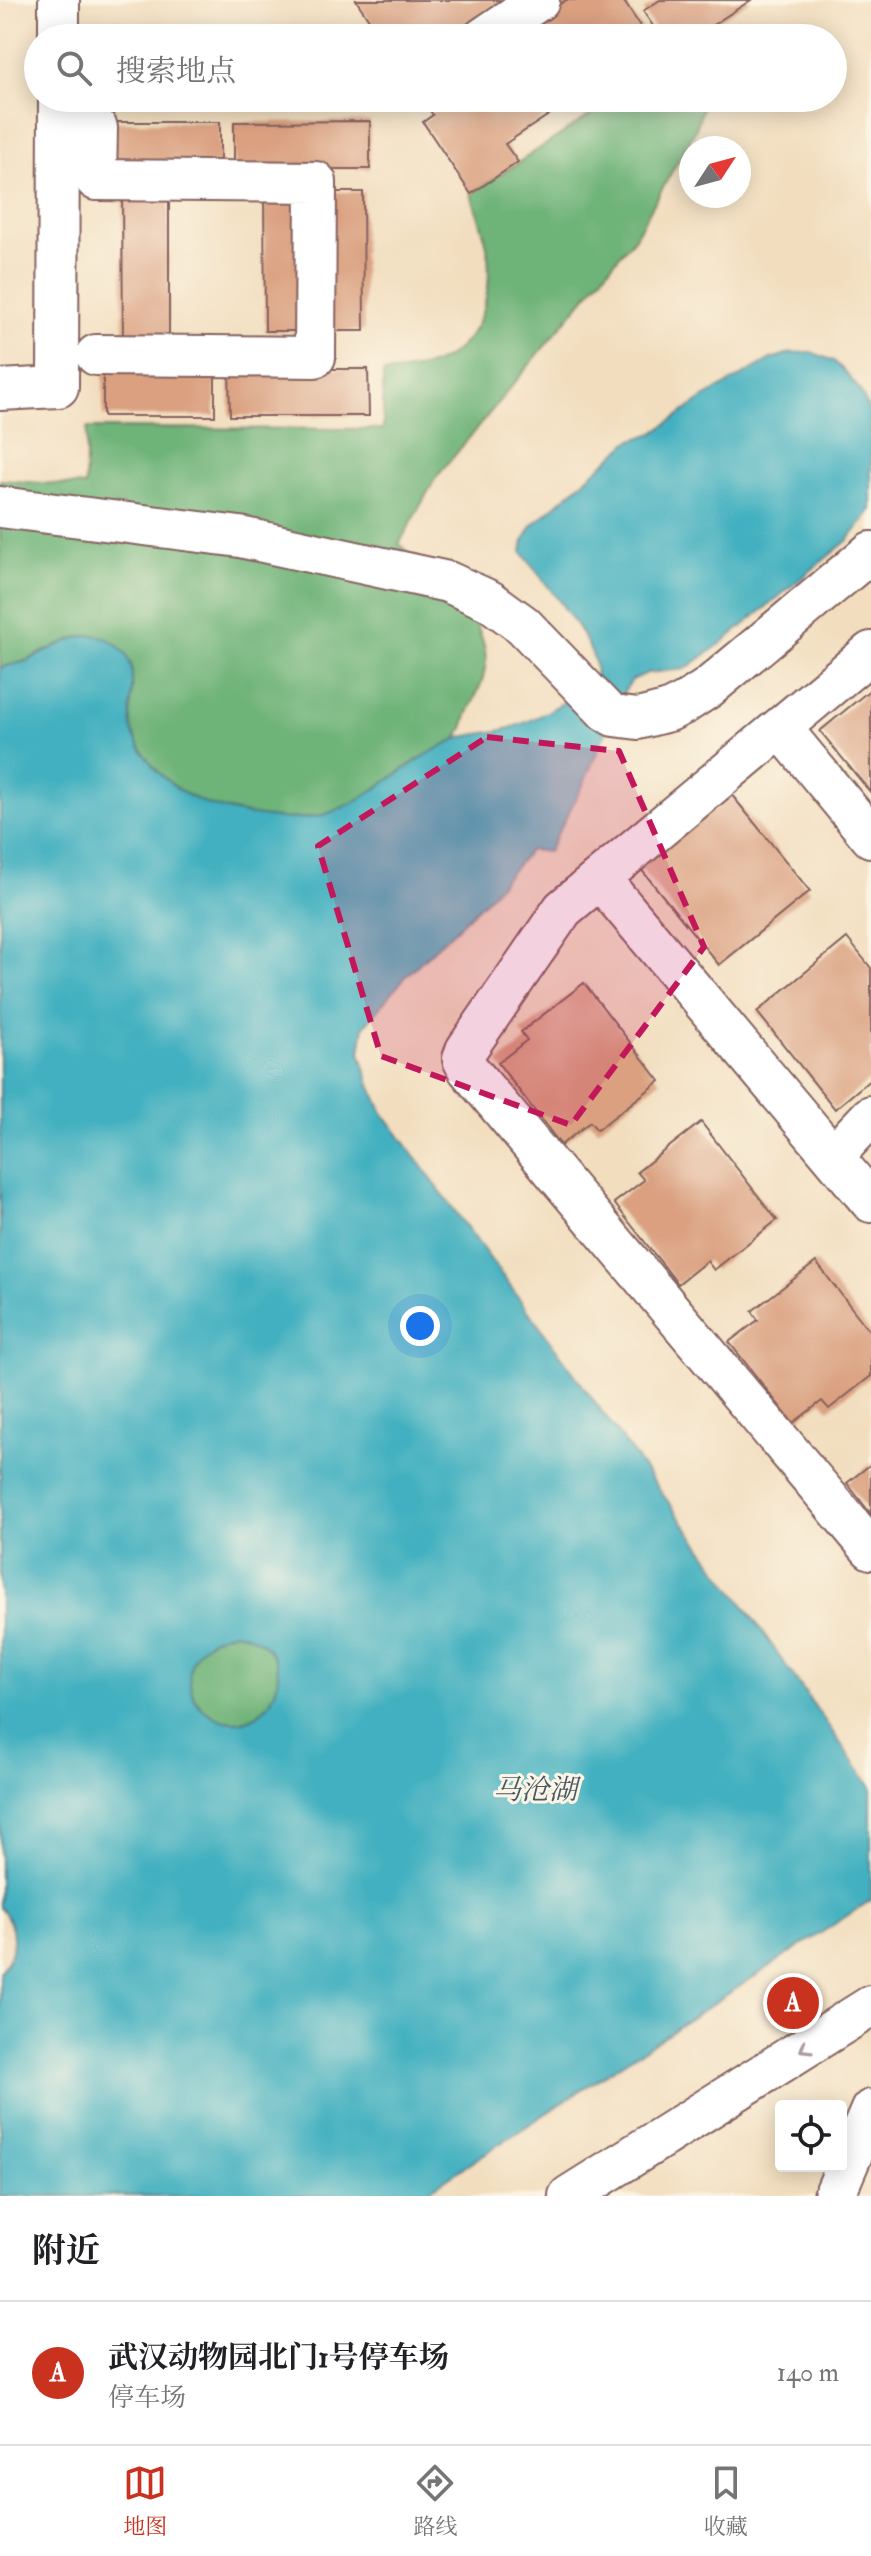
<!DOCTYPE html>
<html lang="zh">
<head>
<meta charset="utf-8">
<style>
  :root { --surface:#fff; --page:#f2f2f2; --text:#202124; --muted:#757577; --line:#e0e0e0; --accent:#c8321e }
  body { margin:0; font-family:"IM FELL Double Pica","Noto Serif SC",serif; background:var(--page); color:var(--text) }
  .controls { position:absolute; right:24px; bottom:24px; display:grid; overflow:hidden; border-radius:8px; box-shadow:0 4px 20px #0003 }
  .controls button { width:72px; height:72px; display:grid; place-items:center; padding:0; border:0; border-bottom:2px solid var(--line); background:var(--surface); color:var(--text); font:40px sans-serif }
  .compass { position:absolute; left:679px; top:136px; width:72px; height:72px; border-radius:50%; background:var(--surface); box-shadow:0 4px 20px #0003; rotate:54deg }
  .you { position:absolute; left:420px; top:1326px; width:28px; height:28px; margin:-20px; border:6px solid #fff; border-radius:50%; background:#1a73e8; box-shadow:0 0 0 12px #1a73e833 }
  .badge { display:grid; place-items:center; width:52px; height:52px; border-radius:50%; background:var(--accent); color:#fff; font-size:26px; font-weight:700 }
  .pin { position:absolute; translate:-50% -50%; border:4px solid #fff; box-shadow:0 2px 8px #0006 }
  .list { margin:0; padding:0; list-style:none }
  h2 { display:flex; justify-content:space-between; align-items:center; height:104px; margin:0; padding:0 32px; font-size:34px }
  h2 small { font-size:26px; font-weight:400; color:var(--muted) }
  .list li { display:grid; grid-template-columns:52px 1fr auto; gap:24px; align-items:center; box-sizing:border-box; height:144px; padding:0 32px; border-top:2px solid var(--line) }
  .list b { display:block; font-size:30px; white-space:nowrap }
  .list p { margin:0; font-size:26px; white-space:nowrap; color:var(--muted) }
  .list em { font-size:26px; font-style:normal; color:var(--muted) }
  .icon { flex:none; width:44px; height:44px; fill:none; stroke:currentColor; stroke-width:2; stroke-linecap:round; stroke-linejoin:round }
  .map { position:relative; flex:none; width:871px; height:2196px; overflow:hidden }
  .search { position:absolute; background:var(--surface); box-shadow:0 4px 20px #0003; left:24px; right:24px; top:24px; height:88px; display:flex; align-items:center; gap:20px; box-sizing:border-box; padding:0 28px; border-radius:44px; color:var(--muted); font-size:30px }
  .sheet { height:248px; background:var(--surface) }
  nav { display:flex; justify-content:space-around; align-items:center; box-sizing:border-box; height:112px; border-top:2px solid var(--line); background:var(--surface); font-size:22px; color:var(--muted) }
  nav a { display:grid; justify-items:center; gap:4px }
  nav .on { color:var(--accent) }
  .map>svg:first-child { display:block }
</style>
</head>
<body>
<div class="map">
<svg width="871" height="2196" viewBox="0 0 871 2196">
  <rect width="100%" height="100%" fill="#fcf5e5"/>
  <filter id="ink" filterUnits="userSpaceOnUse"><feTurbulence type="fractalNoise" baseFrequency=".0125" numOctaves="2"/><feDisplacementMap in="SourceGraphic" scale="16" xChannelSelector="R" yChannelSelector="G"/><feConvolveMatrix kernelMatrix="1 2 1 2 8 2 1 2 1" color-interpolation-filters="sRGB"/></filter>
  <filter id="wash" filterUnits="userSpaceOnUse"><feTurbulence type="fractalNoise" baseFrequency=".006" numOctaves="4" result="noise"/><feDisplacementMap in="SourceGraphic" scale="32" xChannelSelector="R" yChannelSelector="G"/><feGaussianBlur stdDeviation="1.8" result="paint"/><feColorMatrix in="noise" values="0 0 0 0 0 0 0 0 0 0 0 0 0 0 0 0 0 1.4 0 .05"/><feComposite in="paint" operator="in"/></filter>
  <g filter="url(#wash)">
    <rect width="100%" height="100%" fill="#f2debf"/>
    <g fill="#6eb378" stroke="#5c6952" stroke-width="2">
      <path d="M 616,98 L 701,98 L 703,106 L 696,129 L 635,237 L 435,479 L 399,544 C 430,573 478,606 485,651 C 489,675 476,694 467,715 C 465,721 463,732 458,737 C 453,745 435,750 427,755 C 394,772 358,808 322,815 C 255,829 160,806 134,736 C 125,713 134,687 131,664 L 47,650 L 26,661 L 0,668 L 0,480 L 85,486 L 87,428 L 383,429 L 383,373 C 405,371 435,368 453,353 C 485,329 493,285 487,247 C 484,229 476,211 471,194 Z"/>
      <circle cx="234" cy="1677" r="45"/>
    </g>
    <path fill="#43b0c0" stroke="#466876" stroke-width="2" fill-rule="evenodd" d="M 811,352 L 834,361 L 846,373 L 859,389 L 871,413 L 871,511 L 848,540 L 723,642 L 685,669 L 647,673 L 632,680 L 622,694 L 584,783 L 548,852 L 530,850 L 482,904 L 407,975 L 364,1026 L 360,1052 L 370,1085 L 383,1113 L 738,1597 L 871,1787 L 871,1900 L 420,2196 L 0,2196 L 0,1971 C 18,1951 17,1927 0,1907 L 0,668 C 9,664 20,664 29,660 C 49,651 86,626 108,639 C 154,665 117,706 137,742 C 165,793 206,809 260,816 C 281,819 306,821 326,814 C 374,798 411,758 457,739 C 475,732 493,734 510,728 C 524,724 542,715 554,708 C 567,701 591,688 595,674 C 603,648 538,576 522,552 L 524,540 L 532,526 L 630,441 L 654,433 L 702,399 L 771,359 L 791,353 ZM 235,1632 C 316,1649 267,1749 212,1715 C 203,1710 195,1702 192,1692 C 182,1659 204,1637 235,1632 Z"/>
    <g id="blocks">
      <g fill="#daa080">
        <path d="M 356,0 L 508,0 L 451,38 L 428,38 L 417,22 L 402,32 L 406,38 L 381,38 Z"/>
        <path d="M 566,0 L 623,0 L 648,38 L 549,38 L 537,19 Z"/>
        <path d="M 660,0 L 751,0 L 693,38 L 661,38 L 643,11 Z"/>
        <path d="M 421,98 L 544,98 L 553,112 L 505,144 L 518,162 L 471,194 L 423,122 L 433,115 Z"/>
        <path d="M 370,121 L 370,169 L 234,169 L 234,122 Z"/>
        <rect x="108" y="122" width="112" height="47"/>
        <path d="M 122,192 L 169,193 L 169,346 L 123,346 Z"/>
        <path d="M 264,192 L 304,192 L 304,331 L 265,331 Z"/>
        <path d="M 324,192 L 363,192 L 364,331 L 325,331 Z"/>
        <rect x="103" y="369" width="112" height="47"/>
        <path d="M 229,369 L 368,369 L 369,416 L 230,416 Z"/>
        <path d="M 871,689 L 871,793 L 820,731 Z"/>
        <path d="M 731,794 L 810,891 L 719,965 L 640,868 Z"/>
        <path d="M 847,938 L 871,968 L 871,1079 L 835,1109 L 757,1012 Z"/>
        <path d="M 584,983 L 660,1081 L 597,1130 L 590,1122 L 561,1145 L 498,1063 L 527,1040 L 521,1032 Z"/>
        <path d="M 701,1122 L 777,1220 L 714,1270 L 707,1261 L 678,1284 L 614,1203 L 644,1180 L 637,1172 Z"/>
        <path d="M 816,1262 L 871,1333 L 871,1376 L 829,1409 L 822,1401 L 793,1423 L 729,1342 L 758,1320 L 752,1311 Z"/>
        <path d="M 871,1464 L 871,1514 L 847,1483 Z"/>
      </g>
    </g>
  </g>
  <g filter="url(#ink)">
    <use href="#blocks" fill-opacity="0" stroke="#85625f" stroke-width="2"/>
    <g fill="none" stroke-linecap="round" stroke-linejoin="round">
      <g stroke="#85625f" stroke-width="44">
        <g id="minor">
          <path d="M 59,38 L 59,0"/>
          <path d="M 483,38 L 539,0"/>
          <path d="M 59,127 L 97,128 L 96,180 L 316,182 L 315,357 L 96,355"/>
          <path d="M 0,390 L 58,387 L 59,98"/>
          <path d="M 0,507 L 240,537 L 448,582 L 490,601 L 523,625 L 606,711 L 614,716 L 638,719 L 669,711 L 685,703 L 708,688 L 871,552"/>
          <path d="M 871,652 L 563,909 L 466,1050 L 463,1059 L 468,1069 L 871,1549"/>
          <path d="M 781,728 L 871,837"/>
          <path d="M 600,879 L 871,1202"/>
          <path d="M 833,1156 L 871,1116"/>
          <path d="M 569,2196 L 871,2006"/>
          <path d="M 834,2196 L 871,2110"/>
        </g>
      </g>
      <use href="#minor" stroke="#fff" stroke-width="40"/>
    </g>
    <defs><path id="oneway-chevron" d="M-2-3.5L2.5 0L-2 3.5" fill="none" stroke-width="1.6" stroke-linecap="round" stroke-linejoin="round" transform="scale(2)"/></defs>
    <use stroke="#ae9aa0" href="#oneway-chevron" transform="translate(805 2048) rotate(148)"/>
  </g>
  <path fill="#c2185b" fill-opacity="0.2" stroke="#c2185b" stroke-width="6" stroke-dasharray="16 10" stroke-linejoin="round" d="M 487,737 L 619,751 L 704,947 L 571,1125 L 381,1056 L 318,846 Z"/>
  <g text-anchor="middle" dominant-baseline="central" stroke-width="6" stroke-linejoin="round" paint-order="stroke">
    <g font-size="28" font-style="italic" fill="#475967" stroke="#fcf5e5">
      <text x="535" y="1790">马沧湖</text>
    </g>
  </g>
</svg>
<div class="controls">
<button><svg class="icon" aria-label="locate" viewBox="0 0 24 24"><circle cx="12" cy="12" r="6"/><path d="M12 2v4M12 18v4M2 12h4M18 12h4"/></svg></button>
</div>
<svg class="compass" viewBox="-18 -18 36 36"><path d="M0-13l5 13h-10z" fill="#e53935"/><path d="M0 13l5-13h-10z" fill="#757577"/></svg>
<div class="you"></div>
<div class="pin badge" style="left:793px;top:2003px">A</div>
<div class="search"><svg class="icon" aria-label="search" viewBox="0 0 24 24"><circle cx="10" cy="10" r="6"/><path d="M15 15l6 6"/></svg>搜索地点</div>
</div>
<section class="sheet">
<h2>附近<small></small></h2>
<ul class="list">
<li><span class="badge">A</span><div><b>武汉动物园北门1号停车场</b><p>停车场</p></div><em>140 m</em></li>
</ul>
</section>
<nav>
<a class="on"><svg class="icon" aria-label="map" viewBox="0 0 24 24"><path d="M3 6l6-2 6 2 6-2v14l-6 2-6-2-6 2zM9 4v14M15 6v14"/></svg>地图</a>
<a><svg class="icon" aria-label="directions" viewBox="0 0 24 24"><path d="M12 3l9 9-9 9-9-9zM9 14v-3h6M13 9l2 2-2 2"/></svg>路线</a>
<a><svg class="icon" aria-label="saved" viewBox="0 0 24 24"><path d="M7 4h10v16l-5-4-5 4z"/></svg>收藏</a>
</nav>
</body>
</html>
